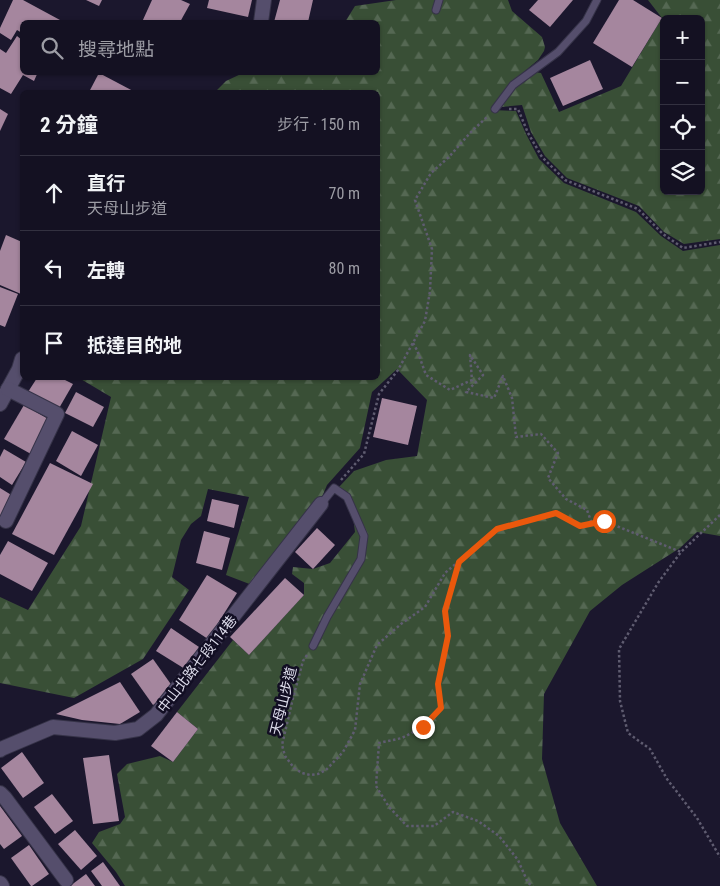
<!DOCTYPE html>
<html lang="zh-TW">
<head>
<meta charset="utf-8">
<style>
  :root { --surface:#141122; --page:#211f2f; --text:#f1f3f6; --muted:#9d9da5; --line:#333140 }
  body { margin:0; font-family:"Roboto Condensed","Noto Sans TC",sans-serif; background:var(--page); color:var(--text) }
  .controls { position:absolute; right:15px; top:15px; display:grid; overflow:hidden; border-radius:8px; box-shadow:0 1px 4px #0004 }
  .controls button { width:45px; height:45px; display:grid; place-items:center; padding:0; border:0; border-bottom:1px solid var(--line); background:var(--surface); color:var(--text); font:25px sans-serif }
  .stop { position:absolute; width:15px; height:15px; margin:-11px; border:4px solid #ea580c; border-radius:50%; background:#fff }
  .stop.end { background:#ea580c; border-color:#fff; box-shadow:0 1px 5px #0008 }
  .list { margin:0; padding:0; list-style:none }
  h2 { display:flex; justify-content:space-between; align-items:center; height:65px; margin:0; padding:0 20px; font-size:21px }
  h2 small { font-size:16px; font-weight:400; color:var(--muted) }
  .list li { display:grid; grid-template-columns:32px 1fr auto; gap:15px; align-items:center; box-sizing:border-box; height:75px; padding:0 20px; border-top:1px solid var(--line) }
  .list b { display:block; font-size:19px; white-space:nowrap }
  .list p { margin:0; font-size:16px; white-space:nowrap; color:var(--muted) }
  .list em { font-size:16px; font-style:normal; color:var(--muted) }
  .icon { flex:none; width:28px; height:28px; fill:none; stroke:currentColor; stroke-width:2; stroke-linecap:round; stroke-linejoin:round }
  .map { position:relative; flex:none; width:720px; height:886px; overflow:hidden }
  .search { position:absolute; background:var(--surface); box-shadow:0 1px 4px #0004; left:20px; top:20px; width:360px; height:55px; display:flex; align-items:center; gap:12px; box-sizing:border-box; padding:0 18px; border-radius:8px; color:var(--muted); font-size:19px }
  .panel { position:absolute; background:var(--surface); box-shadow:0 1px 4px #0004; left:20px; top:90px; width:360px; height:290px; border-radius:8px }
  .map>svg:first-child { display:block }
</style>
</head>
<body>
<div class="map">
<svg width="720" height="886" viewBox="0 0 720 886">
  <defs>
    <pattern id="forest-firs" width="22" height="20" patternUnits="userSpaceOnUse" patternTransform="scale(1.25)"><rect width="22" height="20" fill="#394f36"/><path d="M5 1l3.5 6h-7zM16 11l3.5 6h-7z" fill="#556853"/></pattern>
  </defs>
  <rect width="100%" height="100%" fill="#1b172d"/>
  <g fill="url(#forest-firs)" fill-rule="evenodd">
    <path d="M 396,0 L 508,0 L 512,11 L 542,37 L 545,47 L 544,51 L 538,60 L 513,81 L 492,110 L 516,111 L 526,134 L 539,159 L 564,183 L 636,212 L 661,236 L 683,251 L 720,245 L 720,536 L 697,532 L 680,548 L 622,585 L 590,611 L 544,694 L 542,759 L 560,823 L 597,886 L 125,886 L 116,872 L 92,843 L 99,832 L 120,824 L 125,817 L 117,774 L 127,764 L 160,756 L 173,762 L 198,729 L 177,712 L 233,640 L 249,655 L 304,595 L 304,583 L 292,574 L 293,567 L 313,569 L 330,563 L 355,532 L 350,494 L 339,487 L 354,471 L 386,460 L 417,456 L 427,400 L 397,369 L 372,392 L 360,448 L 327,485 L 319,504 L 257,587 L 226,575 L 249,497 L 208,489 L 201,516 L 191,524 L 181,540 L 172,577 L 189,590 L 143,659 L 74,698 L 0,683 L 0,597 L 28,610 L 81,526 L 111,397 L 79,378 L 378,378 L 378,92 L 215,92 L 226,81 L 243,73 L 378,72 L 378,22 L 345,22 L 355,6 Z"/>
    <path d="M 648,0 L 720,0 L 720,239 L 684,244 L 664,232 L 639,206 L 567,178 L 545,156 L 531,132 L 522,105 L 501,107 L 516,86 L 534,72 L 541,73 L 559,112 L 621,86 L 662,18 ZM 664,19 L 701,19 L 701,191 L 664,191 Z"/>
  </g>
  <g fill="#a5869e">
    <path d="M 13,0 L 23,0 L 60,20 L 58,22 L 22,22 L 22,33 L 17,30 L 11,40 L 0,33 L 0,28 Z"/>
    <path d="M 86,0 L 102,0 L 99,6 Z"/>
    <path d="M 152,0 L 181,0 L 190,4 L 180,22 L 142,22 Z"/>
    <path d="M 209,0 L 252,0 L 248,17 L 207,8 Z"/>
    <path d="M 280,0 L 313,0 L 308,22 L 274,22 Z"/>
    <path d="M 538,0 L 573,0 L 550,27 L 529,10 Z"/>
    <path d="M 619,0 L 633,0 L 662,18 L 632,67 L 593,43 Z"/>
    <path d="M 17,36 L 22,40 L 22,72 L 38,72 L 34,81 L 23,75 L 11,94 L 0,88 L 0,49 L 6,53 Z"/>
    <path d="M 590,60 L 603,89 L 563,106 L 550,78 Z"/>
    <path d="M 99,73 L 135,92 L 89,92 Z"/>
    <path d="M 0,109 L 8,114 L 0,131 Z"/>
    <path d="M 6,235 L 22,242 L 22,291 L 21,294 L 0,285 L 0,251 Z"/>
    <path d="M 0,287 L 18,294 L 5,327 L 0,325 Z"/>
    <path d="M 37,378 L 61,378 L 73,384 L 58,410 L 28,392 Z"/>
    <path d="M 76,392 L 104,407 L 93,427 L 65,413 Z"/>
    <path d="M 382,398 L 417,406 L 408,445 L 373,437 Z"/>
    <path d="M 24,405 L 50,420 L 31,454 L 4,439 Z"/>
    <path d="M 72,431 L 98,445 L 81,476 L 56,461 Z"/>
    <path d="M 4,449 L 26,462 L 12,485 L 0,477 L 0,457 Z"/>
    <path d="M 50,463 L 93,484 L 54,555 L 12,534 Z"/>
    <path d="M 0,488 L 13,496 L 0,519 Z"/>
    <path d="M 212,499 L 239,505 L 234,528 L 207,521 Z"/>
    <path d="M 317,528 L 335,545 L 313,569 L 295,552 Z"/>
    <path d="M 204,531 L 230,538 L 222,570 L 196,563 Z"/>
    <path d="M 8,541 L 48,563 L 32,591 L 0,574 L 0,555 Z"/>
    <path d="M 207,575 L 237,593 L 208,639 L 179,620 Z"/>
    <path d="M 285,578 L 304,595 L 249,655 L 230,637 Z"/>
    <path d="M 171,628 L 199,647 L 185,669 L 156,651 Z"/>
    <path d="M 153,659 L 175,690 L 153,705 L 131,674 Z"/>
    <path d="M 120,682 L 140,712 L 120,724 L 82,720 L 56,714 Z"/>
    <path d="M 177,712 L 198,729 L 173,762 L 151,746 Z"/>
    <path d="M 22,752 L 44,783 L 23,798 L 1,768 Z"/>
    <path d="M 109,755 L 119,821 L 93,824 L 83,758 Z"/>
    <path d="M 52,794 L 73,821 L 55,834 L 34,807 Z"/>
    <path d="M 0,806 L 22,836 L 4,849 L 0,844 Z"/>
    <path d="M 75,830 L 97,856 L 81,870 L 58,844 Z"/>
    <path d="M 29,845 L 49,874 L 32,886 L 31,886 L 11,858 Z"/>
    <path d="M 103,862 L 120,886 L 102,886 L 91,871 Z"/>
    <path d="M 86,874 L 95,886 L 70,886 Z"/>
  </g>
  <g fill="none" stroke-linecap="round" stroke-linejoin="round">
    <g stroke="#363348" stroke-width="9">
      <g id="lane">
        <path d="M 436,10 L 439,0"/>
        <path d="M 495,109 L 513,85 L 558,52 L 586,21 L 597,0"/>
        <path d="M 313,646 L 327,617 L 361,559 L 364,536 L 347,497 L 334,488 L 321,504"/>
      </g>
    </g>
    <g stroke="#363348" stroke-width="16">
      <g id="street">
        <path d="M 261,22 L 264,0"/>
        <path d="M 0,404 L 19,369 L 22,359"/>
        <path d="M 6,521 L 57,414 L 8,389"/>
        <path d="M 0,750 L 1,749 L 53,727 L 115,733 L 138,729 L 156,715 L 321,504"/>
        <path d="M 0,793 L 5,798 L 66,880"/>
        <path d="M 0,883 L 2,886"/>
      </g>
    </g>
    <g stroke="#5f5c70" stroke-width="2.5" stroke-dasharray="2.5 2.5" stroke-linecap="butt">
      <path d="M 509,109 L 518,109 L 528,133 L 542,157 L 565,180 L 638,209 L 663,234 L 683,248 L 720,242"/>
      <path d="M 413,343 L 417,350 L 426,375 L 450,390 L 472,380 L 470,355 L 483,375 L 466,392 L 494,398 L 503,376 L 512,398 L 516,437 L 541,434 L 558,453 L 548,478 L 566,499 L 587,510 L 592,524"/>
      <path d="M 341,480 L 364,454 L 379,394 L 398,370 L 425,321 L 430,291 L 432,249 L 415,200 L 431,173 L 449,157 L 470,133 L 488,116"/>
      <path d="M 720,515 L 681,552 L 658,583 L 619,649 L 620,701 L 628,733 L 650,749 L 667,779 L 697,818 L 720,857"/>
      <path d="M 459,563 L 445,611 L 448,636 L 438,684 L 441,708 L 423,727 L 402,738 L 379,743 L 376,786 L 389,807 L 407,826 L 434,826 L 453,812 L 478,821 L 499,836 L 518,860 L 528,883 L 533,886"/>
      <path d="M 307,655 L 303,661 L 293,698 L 282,745 L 285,756 L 294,768 L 302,773 L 310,775 L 318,774 L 326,770 L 343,752 L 355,730 L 360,684 L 377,645 L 401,624 L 425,607 L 445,573 L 497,529 L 556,513 L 580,526 L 604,521 L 681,552"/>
    </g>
    <use href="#lane" stroke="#554e6c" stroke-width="7"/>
    <use href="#street" stroke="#554e6c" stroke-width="14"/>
  </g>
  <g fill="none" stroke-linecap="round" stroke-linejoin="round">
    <path stroke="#ea580c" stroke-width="6" d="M 423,727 L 441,708 L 438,684 L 448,636 L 445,611 L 459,562 L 497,529 L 556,513 L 580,526 L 604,521"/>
  </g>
  <g text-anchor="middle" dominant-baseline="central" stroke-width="5" stroke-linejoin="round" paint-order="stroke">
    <g font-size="14" fill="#dddceb" stroke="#120e23">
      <text transform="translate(197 664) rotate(-52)">中山北路七段114巷</text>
      <text transform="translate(283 701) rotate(-76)">天母山步道</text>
    </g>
  </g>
</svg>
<div class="controls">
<button>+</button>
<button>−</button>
<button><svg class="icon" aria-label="locate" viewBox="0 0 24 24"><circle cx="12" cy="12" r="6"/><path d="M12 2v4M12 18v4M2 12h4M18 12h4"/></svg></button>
<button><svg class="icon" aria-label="layers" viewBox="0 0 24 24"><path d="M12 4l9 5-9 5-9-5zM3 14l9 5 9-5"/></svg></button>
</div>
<div class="stop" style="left:604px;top:521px"></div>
<div class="stop end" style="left:423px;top:727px"></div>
<div class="search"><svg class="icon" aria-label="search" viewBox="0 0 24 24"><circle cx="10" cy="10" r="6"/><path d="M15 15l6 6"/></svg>搜尋地點</div>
<section class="panel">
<h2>2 分鐘<small>步行 · 150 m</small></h2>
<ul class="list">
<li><svg class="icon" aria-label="ahead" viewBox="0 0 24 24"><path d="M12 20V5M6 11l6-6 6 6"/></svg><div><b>直行</b><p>天母山步道</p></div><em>70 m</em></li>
<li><svg class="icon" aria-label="left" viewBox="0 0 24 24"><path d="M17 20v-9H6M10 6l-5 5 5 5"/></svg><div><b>左轉</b></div><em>80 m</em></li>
<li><svg class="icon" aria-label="arrive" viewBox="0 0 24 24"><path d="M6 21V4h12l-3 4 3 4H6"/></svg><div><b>抵達目的地</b></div></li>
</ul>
</section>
</div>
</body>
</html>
